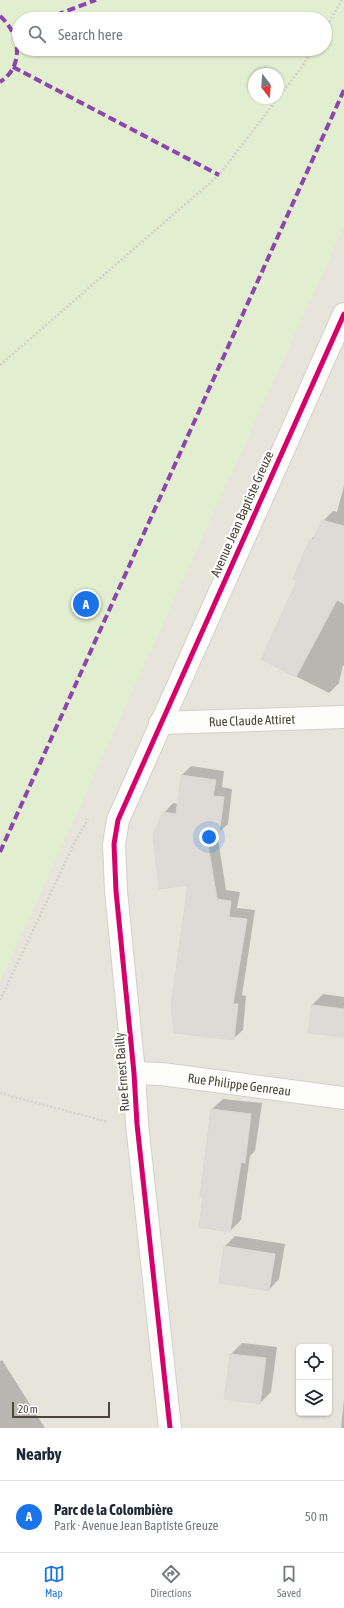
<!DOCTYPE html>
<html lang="en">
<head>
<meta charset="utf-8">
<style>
  :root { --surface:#fff; --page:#f6f6f7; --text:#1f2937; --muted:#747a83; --line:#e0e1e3; --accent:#1a73e8 }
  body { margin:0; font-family:"Asap Condensed",sans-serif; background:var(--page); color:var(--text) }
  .controls { position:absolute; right:12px; bottom:12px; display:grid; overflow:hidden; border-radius:6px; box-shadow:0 1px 3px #0004 }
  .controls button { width:36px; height:36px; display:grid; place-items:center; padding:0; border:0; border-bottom:1px solid var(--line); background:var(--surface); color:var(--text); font:20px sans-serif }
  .compass { position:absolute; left:248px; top:68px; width:36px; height:36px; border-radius:50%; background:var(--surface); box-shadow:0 1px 3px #0004; rotate:163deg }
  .scale { position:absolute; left:12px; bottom:10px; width:98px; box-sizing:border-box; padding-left:4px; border:2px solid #4b4439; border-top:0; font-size:11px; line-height:14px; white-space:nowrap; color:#4b4439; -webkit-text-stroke:3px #fff; paint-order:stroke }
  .you { position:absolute; left:209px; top:837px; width:14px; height:14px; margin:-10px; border:3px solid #fff; border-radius:50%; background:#1a73e8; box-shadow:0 0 0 6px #1a73e833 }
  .badge { display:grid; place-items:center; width:26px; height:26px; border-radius:50%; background:var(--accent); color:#fff; font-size:13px; font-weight:700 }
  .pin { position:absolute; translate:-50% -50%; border:2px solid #fff; box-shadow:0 1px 4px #0006 }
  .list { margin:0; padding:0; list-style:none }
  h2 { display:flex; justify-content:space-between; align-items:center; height:52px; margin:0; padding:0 16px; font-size:17px }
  h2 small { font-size:13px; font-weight:400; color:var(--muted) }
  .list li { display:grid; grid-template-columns:26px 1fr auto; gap:12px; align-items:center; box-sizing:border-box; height:72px; padding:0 16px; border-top:1px solid var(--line) }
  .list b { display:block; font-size:15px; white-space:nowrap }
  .list p { margin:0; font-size:13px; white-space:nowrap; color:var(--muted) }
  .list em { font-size:13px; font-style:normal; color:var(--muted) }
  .icon { flex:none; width:22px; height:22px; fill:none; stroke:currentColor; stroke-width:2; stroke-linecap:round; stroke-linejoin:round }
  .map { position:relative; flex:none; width:344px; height:1428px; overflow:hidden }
  .search { position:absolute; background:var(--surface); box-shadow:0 1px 3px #0004; left:12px; right:12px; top:12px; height:44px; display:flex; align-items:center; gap:10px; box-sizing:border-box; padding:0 14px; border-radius:22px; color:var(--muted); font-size:15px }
  .sheet { height:124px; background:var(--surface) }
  nav { display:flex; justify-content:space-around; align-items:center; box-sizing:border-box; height:56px; border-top:1px solid var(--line); background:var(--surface); font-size:11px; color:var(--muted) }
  nav a { display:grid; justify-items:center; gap:2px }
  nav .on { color:var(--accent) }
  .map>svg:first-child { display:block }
</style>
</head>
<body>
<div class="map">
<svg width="344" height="1428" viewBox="0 0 344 1428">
  <rect width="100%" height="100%" fill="#f4f2ee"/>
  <path fill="#e7e4dc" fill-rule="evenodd" d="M 0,0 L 344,0 L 344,1428 L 0,1428 ZM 19,19 L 325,19 L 325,49 L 19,49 ZM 254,74 L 278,74 L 278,98 L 254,98 ZM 299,1347 L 329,1347 L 329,1413 L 299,1413 Z"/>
  <path fill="#e1eecf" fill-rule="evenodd" d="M 0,0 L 344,0 L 344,226 L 0,982 ZM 19,19 L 325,19 L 325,49 L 19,49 ZM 254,74 L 278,74 L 278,98 L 254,98 Z"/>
  <g fill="#0003">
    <path d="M 344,486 L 344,666 L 343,665 L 339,683 L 329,693 L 262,659 L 299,580 L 311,540 L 317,533 L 323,521 L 333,511 L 337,512 Z"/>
    <path d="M 191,766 L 224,771 L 222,787 L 232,789 L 228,824 L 218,833 L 217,833 L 226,890 L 240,892 L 237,908 L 255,910 L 242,995 L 246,996 L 243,1030 L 233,1039 L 189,883 L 164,813 L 173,803 L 178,804 L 182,775 Z"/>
    <path d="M 323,994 L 344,997 L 344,1036 L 309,1032 L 312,1005 Z"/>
    <path d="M 223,1099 L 262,1103 L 255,1151 L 250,1156 L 241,1220 L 230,1231 L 212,1109 Z"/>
    <path d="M 235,1236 L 285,1244 L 279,1279 L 269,1290 L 225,1246 Z"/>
    <path d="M 242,1343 L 277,1347 L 271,1392 L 260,1403 L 231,1354 Z"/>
    <path d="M 2,1360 L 45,1428 L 0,1428 L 0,1361 Z"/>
    <path d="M 344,1399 L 344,1428 L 341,1428 Z"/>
  </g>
  <g fill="#dedbd6" stroke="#dcd9d4">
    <path d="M 322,520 L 344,526 L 344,604 L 337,600 L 296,677 L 261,659 L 297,581 L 293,579 L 310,539 L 313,540 Z"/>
    <path d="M 181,775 L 216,780 L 213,796 L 224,797 L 219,835 L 206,832 L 217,899 L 231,901 L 229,917 L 247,919 L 233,1004 L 238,1004 L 234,1040 L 174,1033 L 171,1005 L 188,885 L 159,889 L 153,835 L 163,812 L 176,814 Z"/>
    <path d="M 312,1005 L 344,1009 L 344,1037 L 308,1033 Z"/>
    <path d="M 211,1109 L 251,1114 L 245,1163 L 241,1162 L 230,1232 L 199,1227 L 203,1198 L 200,1197 Z"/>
    <path d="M 224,1246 L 275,1254 L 269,1291 L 219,1283 Z"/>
    <path d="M 230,1354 L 266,1358 L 260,1404 L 224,1399 Z"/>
  </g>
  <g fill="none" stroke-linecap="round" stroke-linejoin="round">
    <g stroke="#d2d0cb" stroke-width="24">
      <g id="street">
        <path id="s1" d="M 160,723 L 344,717"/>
        <path id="s2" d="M 134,1073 L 162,1074 L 344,1098"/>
        <path d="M 170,1428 L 137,1124 L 134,1073 L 116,891 L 114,844 L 118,820 L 344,314"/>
      </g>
    </g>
    <g stroke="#d3d2cc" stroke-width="2.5" stroke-dasharray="2 2" stroke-linecap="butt">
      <path d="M 325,29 L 342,0"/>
      <path d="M 0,365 L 219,175 L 301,68 L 313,49"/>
      <path d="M 0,1000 L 74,844 L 88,819"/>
      <path d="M 0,1093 L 108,1122"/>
    </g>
    <use href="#street" stroke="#fdfdfc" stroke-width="22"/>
    <g stroke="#8e44ad" stroke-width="4" stroke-dasharray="8 4" stroke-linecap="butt">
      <path d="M 0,16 C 20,33 25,66 0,82"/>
      <path d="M 45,19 L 96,0"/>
      <path d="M 13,67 L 219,175"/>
      <path d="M 0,852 L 344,90"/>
    </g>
    <g stroke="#fff" stroke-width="8">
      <path id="cycleway" d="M 170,1428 L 137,1124 L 134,1073 L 116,891 L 114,844 L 118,820 L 344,314"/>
    </g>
    <use href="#cycleway" stroke="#d6006c" stroke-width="5"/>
  </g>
  <g text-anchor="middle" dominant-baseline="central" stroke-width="4" stroke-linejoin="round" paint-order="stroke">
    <g font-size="13" fill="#4b4439" stroke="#fff">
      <text transform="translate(242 514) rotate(-66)">Avenue Jean Baptiste Greuze</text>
      <text stroke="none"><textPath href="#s1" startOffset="92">Rue Claude Attiret</textPath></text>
      <text transform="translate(122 1072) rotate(-94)">Rue Ernest Bailly</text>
      <text stroke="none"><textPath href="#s2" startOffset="106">Rue Philippe Genreau</textPath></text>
    </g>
  </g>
</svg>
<div class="controls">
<button><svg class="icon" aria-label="locate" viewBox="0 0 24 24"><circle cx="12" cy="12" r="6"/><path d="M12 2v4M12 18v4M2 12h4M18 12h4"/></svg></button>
<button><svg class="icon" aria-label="layers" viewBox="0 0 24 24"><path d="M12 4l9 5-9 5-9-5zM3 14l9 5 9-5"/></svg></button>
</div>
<svg class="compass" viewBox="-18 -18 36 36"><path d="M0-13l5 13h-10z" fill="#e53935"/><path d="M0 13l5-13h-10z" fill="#747a83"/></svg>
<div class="scale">20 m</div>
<div class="you"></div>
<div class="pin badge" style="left:86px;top:604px">A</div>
<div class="search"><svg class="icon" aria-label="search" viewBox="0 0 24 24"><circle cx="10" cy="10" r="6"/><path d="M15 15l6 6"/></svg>Search here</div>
</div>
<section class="sheet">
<h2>Nearby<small></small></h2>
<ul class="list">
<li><span class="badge">A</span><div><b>Parc de la Colombière</b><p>Park · Avenue Jean Baptiste Greuze</p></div><em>50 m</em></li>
</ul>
</section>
<nav>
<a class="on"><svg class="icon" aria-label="map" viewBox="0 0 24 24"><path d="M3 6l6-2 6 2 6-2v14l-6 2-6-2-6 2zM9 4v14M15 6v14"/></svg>Map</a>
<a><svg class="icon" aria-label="directions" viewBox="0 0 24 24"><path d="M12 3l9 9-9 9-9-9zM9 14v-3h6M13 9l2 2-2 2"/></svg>Directions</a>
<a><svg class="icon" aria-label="saved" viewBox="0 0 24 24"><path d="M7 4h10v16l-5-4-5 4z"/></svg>Saved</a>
</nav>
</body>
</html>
